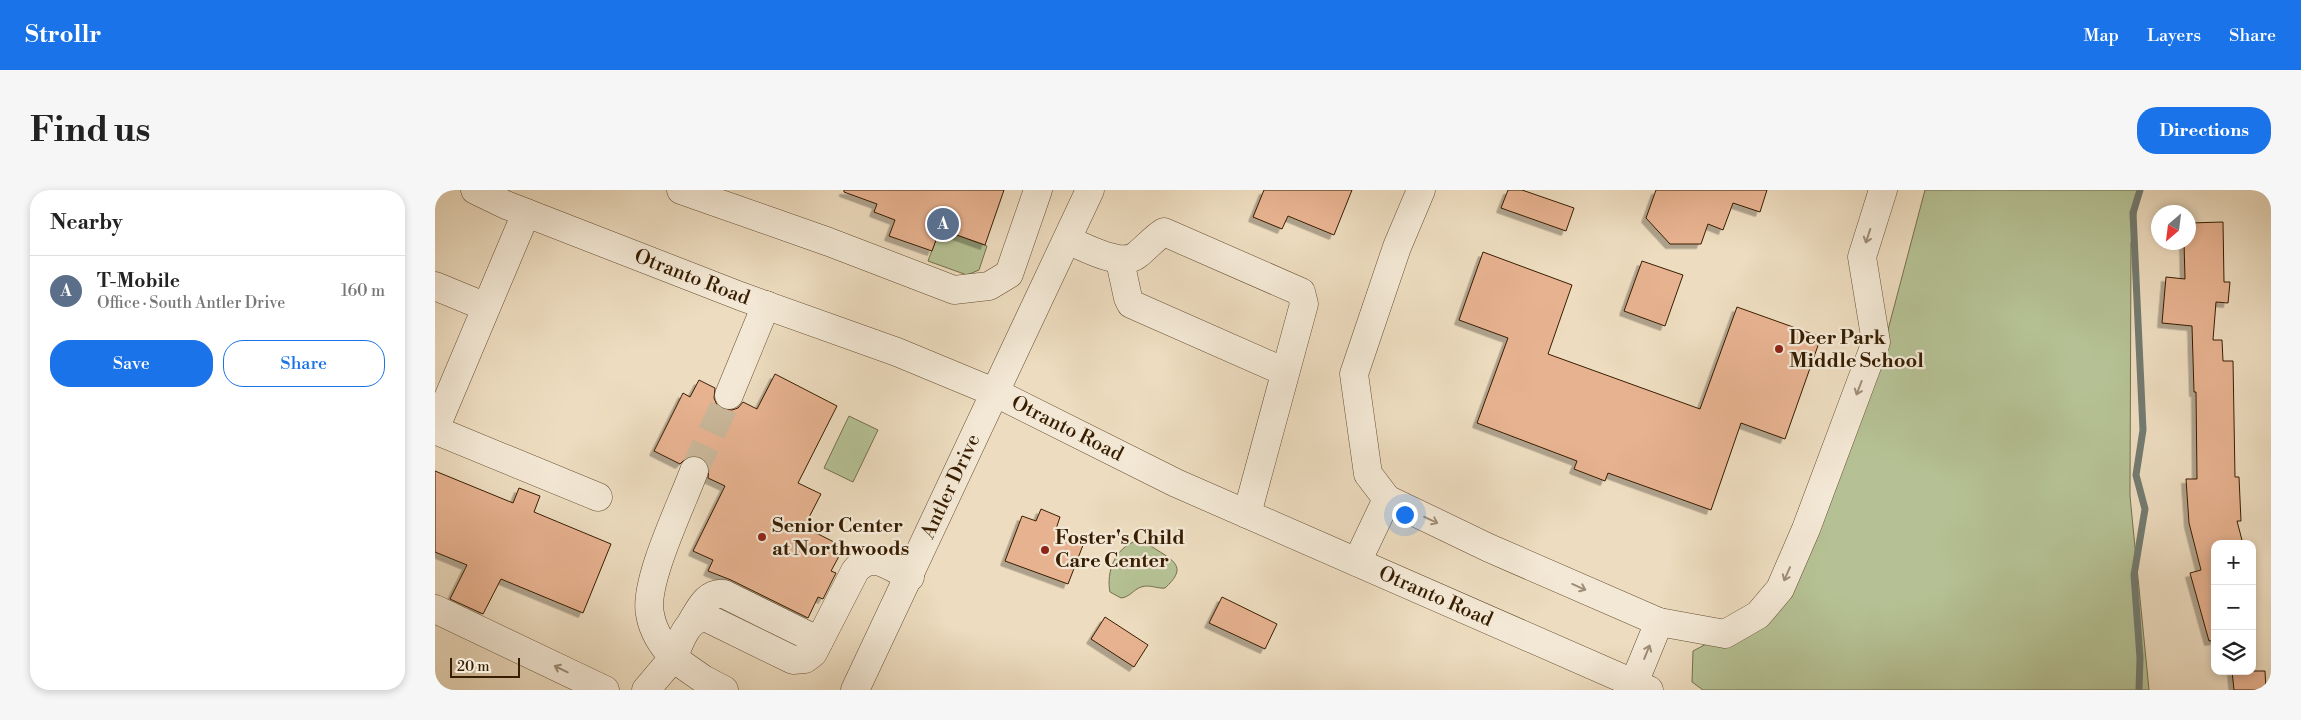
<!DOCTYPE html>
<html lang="en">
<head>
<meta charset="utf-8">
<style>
  :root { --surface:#fff; --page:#f6f6f6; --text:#222; --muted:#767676; --line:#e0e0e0; --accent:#1a73e8 }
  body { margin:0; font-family:"Libre Bodoni",serif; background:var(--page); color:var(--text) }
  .controls { position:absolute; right:15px; bottom:15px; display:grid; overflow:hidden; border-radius:10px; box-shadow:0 2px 8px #0003 }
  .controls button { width:45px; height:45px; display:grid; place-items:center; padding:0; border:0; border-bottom:1px solid var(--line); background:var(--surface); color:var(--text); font:25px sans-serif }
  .compass { position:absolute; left:1716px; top:15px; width:45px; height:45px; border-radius:50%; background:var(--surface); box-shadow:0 2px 8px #0003; rotate:208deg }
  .scale { position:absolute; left:15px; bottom:12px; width:70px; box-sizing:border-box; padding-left:5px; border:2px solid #371d01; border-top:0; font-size:14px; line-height:18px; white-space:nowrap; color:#371d01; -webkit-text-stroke:4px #f3e8d5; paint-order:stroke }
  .you { position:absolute; left:969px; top:324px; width:18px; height:18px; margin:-12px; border:4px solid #fff; border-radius:50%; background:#1a73e8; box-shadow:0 0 0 8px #1a73e833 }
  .badge { display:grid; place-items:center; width:32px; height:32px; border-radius:50%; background:var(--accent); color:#fff; font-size:16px; font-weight:700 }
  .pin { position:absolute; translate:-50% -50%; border:2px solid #fff; box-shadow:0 1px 5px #0006 }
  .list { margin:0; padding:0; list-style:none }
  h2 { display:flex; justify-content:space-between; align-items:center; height:65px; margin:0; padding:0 20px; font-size:21px }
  h2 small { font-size:16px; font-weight:400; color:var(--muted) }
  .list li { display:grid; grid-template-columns:32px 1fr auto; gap:15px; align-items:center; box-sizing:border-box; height:70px; padding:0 20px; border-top:1px solid var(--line) }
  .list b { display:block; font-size:19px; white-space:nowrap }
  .list p { margin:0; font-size:16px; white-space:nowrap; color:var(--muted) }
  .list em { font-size:16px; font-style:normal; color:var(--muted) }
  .actions { display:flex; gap:10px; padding:15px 20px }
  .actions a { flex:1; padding:11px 0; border:1px solid var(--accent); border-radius:20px; text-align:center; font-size:18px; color:var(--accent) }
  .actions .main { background:var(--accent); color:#fff }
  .icon { flex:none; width:28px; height:28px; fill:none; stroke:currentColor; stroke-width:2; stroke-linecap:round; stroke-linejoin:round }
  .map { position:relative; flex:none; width:1836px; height:500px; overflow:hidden; border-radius:20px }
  header { display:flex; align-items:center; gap:30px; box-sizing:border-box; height:70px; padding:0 25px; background:var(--accent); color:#fff }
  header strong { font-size:24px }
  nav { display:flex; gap:28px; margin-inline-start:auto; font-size:18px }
  .intro { display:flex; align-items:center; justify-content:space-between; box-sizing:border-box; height:120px; padding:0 30px }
  h1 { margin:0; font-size:35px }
  .button { padding:12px 22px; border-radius:20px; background:var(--accent); color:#fff; font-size:18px; font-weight:700 }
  main { display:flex; gap:30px; padding:0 30px }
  aside { flex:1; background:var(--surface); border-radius:20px; box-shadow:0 2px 8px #0003 }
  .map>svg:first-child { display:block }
</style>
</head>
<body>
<header>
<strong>Strollr</strong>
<nav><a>Map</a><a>Layers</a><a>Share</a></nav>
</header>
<div class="intro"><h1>Find us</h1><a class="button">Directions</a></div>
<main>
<aside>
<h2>Nearby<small></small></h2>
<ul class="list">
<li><span class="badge" style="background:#5c6f8a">A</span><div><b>T-Mobile</b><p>Office · South Antler Drive</p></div><em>160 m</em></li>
</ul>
<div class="actions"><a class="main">Save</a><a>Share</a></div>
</aside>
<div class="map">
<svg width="1836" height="500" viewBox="0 0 1836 500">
  <defs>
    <filter id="shadow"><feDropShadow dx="-4.5" dy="4.5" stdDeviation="0" flood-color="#0004"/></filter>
  </defs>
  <rect width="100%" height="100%" fill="#eddcbf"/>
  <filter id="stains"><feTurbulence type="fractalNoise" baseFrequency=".004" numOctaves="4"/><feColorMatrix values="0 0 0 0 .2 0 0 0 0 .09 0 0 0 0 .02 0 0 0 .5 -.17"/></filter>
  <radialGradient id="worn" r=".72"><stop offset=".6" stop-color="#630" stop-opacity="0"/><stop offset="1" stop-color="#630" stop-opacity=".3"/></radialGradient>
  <g fill="#b5c194" stroke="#766f4a">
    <path d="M 1490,0 L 1705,0 L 1696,54 L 1695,306 L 1714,500 L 1268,500 L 1257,492 L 1258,461 L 1300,439 L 1359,389 L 1436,204 Z"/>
    <path d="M 505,39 L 552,56 L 544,80 L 532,85 L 493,71 Z"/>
    <path d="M 414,226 L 443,240 L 418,292 L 389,278 Z"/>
    <path d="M 701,351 C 710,351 714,355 722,360 C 742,372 751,379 730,398 C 722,399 715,394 706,397 C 698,400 695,407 686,408 L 675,402 C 671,382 680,358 701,351 Z"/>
  </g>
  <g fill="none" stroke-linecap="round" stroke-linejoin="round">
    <path stroke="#737b70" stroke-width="7" d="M 1704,500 L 1705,468 L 1699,385 L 1710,319 L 1701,285 L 1708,240 L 1698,23 L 1705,0"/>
  </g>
  <g fill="#e7b290" stroke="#371d01" filter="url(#shadow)">
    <path d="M 409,0 L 569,0 L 550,55 L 505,39 L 497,61 L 454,46 L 460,30 L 439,22 L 442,14 L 409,2 Z"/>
    <path d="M 829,0 L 917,0 L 899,45 L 853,26 L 847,39 L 818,27 Z"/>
    <path d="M 1073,0 L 1087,0 L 1139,18 L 1131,41 L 1066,18 Z"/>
    <path d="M 1221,0 L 1332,0 L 1325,22 L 1298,13 L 1288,40 L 1273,34 L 1266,54 L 1235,54 L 1211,28 Z"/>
    <path d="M 1788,32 L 1789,92 L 1795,92 L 1793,113 L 1781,112 L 1778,150 L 1787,150 L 1788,171 L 1798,171 L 1800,287 L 1804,287 L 1806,331 L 1802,331 L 1808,354 L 1780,354 L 1780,450 L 1774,451 L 1755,383 L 1766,380 L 1754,333 L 1751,289 L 1762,289 L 1761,202 L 1759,202 L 1757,136 L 1727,133 L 1731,87 L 1750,89 L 1749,52 L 1754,52 L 1754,33 Z"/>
    <path d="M 1048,62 L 1137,95 L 1113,164 L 1265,219 L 1302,117 L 1386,147 L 1350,249 L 1306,233 L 1276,320 L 1173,283 L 1170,291 L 1139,279 L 1142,271 L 1042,233 L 1073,148 L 1024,130 Z"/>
    <path d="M 1207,71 L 1248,85 L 1230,136 L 1189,121 Z"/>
    <path d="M 340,184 L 402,216 L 363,293 L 386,304 L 369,337 L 409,357 L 396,381 L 401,383 L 388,409 L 383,407 L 373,428 L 296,390 L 273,381 L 278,370 L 258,361 L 290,296 L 273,288 L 274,278 L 271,271 L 265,267 L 256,266 L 250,269 L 245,274 L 219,261 L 248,203 L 255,207 L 264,190 L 280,198 L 279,208 L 282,215 L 288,219 L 297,220 L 303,218 L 308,212 L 322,219 Z"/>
    <path d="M 0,281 L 78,313 L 84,298 L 105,306 L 99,322 L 176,354 L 148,423 L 66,389 L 48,424 L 15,409 L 32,375 L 0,362 Z"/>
    <path d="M 606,319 L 625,327 L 621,339 L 650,350 L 633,394 L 570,371 L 587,326 L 601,331 Z"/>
    <path d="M 787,407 L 842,434 L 830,459 L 774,433 Z"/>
    <path d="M 670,427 L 713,455 L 699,477 L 656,449 Z"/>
    <path d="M 1797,481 L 1830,481 L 1831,500 L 1799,500 Z"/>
  </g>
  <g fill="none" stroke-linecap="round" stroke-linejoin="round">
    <path stroke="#c9b699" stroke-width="28" stroke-dasharray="28 14" stroke-linecap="butt" d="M 259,281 L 294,205"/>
    <g stroke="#644d30" stroke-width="29">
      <g id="minor">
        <path id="s1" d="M 40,0 L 71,15 L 305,106 L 462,162 L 561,203 L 741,293 L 1214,500"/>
        <path d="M 246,0 L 394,52 L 519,100 L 554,96 L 574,84 L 603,0"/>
        <path d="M 986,0 L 962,57 L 919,184 L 933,284 L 952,309 L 1054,358 L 1224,432 L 1290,444 L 1323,425 L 1345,399 L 1371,339 L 1441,152 L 1427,67 L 1448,0"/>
        <path d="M 632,50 C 650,57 686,78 702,65 C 712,57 719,48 729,42 L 866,102 L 869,114 L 812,324"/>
        <path d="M 685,71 L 693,108 L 696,114 L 850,182"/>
        <path d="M 0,96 L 51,117"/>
        <path d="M 294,205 L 331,115"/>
        <path d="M 0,239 L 91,23"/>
        <path d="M 0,240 L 163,307"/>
        <path d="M 259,281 C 247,314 208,393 215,424 C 218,442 227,454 238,468 C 245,453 251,429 270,427 L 358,470 L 370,469 L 378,463 L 420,381 C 437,360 455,377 475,387"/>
        <path d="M 922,372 L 952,309"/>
        <path d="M 0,419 L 170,500"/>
        <path d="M 256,433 C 264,420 272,401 289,404 L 384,451"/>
        <path d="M 1199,493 L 1224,432"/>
        <path d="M 211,500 L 238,468 L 268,489 L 289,500"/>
        <path id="s2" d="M 420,500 L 655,0"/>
      </g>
    </g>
    <use href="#minor" stroke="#f3e8d5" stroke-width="28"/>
  </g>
  <defs><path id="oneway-shaft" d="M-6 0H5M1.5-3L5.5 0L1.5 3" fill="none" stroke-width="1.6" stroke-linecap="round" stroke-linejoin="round" transform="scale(1.25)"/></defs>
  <g stroke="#9e8d76">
    <use href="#oneway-shaft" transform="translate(1433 46) rotate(108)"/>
    <use href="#oneway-shaft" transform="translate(1424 198) rotate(111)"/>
    <use href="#oneway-shaft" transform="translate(996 330) rotate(25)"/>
    <use href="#oneway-shaft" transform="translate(1352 384) rotate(114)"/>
    <use href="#oneway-shaft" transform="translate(1144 397) rotate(24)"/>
    <use href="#oneway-shaft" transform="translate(1212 462) rotate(-68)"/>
    <use href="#oneway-shaft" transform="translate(126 479) rotate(-154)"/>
  </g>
  <g fill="#8f2418" stroke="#f3e8d5" stroke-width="2">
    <circle cx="1344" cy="159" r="5"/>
    <circle cx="327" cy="347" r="5"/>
    <circle cx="610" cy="360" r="5"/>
  </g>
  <g text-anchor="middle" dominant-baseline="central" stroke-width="4.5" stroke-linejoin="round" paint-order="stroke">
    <g font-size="20" fill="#371d01" stroke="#f3e8d5">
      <text stroke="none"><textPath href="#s1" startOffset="234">Otranto Road</textPath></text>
      <text stroke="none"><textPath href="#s1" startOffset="639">Otranto Road</textPath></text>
      <text stroke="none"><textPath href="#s2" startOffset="225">Antler Drive</textPath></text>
      <text stroke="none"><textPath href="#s1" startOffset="1044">Otranto Road</textPath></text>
    </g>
    <g font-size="20" font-weight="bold" fill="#371d01" stroke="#f3e8d5" text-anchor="start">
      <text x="1354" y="148">Deer Park<tspan x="1354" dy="23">Middle School</tspan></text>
      <text x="337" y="336">Senior Center<tspan x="337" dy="23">at Northwoods</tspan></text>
      <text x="620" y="348">Foster's Child<tspan x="620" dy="23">Care Center</tspan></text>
    </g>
  </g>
  <rect width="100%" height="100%" filter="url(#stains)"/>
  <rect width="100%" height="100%" fill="url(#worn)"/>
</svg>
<div class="controls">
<button>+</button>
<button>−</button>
<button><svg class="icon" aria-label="layers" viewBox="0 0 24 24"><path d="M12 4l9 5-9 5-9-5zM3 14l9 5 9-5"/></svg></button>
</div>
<svg class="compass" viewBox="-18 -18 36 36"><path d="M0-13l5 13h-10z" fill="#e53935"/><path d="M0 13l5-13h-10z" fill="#767676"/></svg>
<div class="scale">20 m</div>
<div class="you"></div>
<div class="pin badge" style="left:508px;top:34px;background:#5c6f8a">A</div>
</div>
</main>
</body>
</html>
